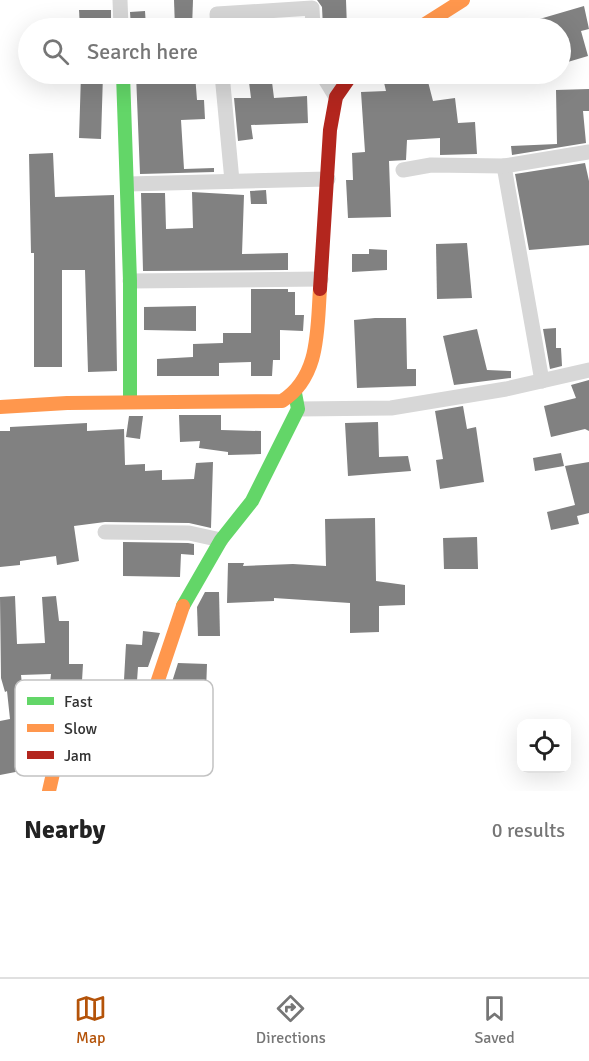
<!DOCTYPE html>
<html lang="en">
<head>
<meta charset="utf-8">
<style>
  :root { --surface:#fff; --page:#f2f2f2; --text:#222; --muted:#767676; --line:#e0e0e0; --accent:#b45309 }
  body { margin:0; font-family:Signika,sans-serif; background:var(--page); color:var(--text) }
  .controls { position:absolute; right:18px; bottom:18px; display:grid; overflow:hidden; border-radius:12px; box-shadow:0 6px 24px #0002 }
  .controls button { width:54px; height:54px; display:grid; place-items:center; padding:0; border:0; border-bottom:2px solid var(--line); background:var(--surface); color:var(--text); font:30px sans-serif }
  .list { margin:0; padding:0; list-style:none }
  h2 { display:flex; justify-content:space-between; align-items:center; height:78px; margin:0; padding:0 24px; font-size:26px }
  h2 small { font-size:20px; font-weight:400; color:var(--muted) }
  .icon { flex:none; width:33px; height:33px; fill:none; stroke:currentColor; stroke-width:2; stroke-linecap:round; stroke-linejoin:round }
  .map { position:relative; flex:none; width:589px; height:791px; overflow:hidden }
  .search { position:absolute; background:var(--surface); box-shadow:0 6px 24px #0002; left:18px; right:18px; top:18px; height:66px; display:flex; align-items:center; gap:15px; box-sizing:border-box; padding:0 21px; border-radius:33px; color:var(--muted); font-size:22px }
  .sheet { height:186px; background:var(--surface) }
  nav { display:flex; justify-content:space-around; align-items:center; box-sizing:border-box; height:84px; border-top:2px solid var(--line); background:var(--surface); font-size:16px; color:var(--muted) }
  nav a { display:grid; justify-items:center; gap:3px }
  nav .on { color:var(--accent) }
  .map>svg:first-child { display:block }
</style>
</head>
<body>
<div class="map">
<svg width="589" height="791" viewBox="0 0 589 791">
  <rect width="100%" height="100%" fill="#fff"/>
  <g fill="#818181">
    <path d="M 174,0 L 193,0 L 192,28 L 175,28 Z"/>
    <path d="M 317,0 L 346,0 L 347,28 L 323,28 L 322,7 Z"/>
    <path d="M 584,6 L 589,29 L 581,31 L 588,56 L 561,64 L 561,28 L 520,28 L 519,25 Z"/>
    <path d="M 79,10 L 111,10 L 111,28 L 80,28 Z"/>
    <path d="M 145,11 L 146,28 L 131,28 L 130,12 Z"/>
    <path d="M 303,18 L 303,28 L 264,28 L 264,21 Z"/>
    <path d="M 81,74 L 103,74 L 101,139 L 79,138 Z"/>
    <path d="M 136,74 L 195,74 L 197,100 L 204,100 L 205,119 L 181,120 L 184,169 L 214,168 L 214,172 L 140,174 Z"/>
    <path d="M 248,74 L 271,74 L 274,98 L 307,96 L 308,123 L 251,125 L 253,139 L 238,141 L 234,98 L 251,98 Z"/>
    <path d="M 382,74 L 426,74 L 433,101 L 455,98 L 458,123 L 475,122 L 477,154 L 440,155 L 440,138 L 407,140 L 406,160 L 389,161 L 391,217 L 348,218 L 346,180 L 353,180 L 352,153 L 365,152 L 361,92 L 386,91 Z"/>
    <path d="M 589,89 L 589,111 L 583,111 L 586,143 L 512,155 L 511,146 L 557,144 L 556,90 Z"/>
    <path d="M 53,153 L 55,197 L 114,195 L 117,371 L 88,372 L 85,270 L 62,270 L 62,367 L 34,367 L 34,253 L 31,253 L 29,154 Z"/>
    <path d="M 585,163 L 589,181 L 589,245 L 529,250 L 515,174 Z"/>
    <path d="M 266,190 L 267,204 L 251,204 L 250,191 Z"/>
    <path d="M 192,192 L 244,195 L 242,254 L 288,253 L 288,270 L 143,271 L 141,193 L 165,193 L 166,229 L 193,228 Z"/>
    <path d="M 467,243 L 472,298 L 437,299 L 436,244 Z"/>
    <path d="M 369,249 L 387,250 L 387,270 L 352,272 L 352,254 L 369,254 Z"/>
    <path d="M 251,289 L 288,289 L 288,292 L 295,292 L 295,315 L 304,315 L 303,331 L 280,330 L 280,360 L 273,360 L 272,376 L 251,376 L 251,362 L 219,363 L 219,376 L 157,376 L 157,359 L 193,357 L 193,344 L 223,343 L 223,333 L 251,333 Z"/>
    <path d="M 196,306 L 196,331 L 144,330 L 144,307 Z"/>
    <path d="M 375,318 L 406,318 L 407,369 L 416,369 L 416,386 L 357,388 L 354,320 Z"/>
    <path d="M 556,328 L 556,348 L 561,348 L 562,366 L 550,369 L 543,329 Z"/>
    <path d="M 477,329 L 487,370 L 511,371 L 511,378 L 454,385 L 443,336 Z"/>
    <path d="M 589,380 L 589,431 L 585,429 L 551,437 L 544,406 L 576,398 L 571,385 Z"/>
    <path d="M 463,406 L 467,429 L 476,427 L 484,482 L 440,489 L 436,460 L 443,459 L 435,411 Z"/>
    <path d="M 179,415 L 221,415 L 221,430 L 261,431 L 261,454 L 228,455 L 228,452 L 199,448 L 200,441 L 180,442 Z"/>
    <path d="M 129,416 L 143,416 L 140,439 L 126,437 Z"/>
    <path d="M 378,422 L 379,457 L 408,456 L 411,471 L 348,476 L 345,423 Z"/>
    <path d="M 87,423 L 87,431 L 124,429 L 125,465 L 145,464 L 145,471 L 162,470 L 162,480 L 194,479 L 196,463 L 213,462 L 211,528 L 189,523 L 105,522 L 74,526 L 79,561 L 57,565 L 56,556 L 20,561 L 20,565 L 0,567 L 0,431 L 10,431 L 10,427 Z"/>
    <path d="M 561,453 L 564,466 L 535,471 L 533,458 Z"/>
    <path d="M 589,462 L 589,513 L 577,516 L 579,524 L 551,530 L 547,512 L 575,505 L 565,466 Z"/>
    <path d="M 375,518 L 376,581 L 405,585 L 405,605 L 379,606 L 379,632 L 350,633 L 350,603 L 274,598 L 274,601 L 227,603 L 228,563 L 244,563 L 243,566 L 293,564 L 326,566 L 325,519 Z"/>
    <path d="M 477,537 L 478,569 L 444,569 L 443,538 Z"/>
    <path d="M 123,542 L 188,543 L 194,544 L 194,555 L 181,554 L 180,577 L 123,576 Z"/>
    <path d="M 205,592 L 219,592 L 220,636 L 198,636 L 197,607 Z"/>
    <path d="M 15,596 L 17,644 L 45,643 L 42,597 L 56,596 L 59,621 L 69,621 L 69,664 L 83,664 L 82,681 L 134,682 L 133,704 L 118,704 L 115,722 L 46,719 L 51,674 L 21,675 L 31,769 L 0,775 L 0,721 L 10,719 L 7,691 L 5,692 L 1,678 L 0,597 Z"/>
    <path d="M 143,631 L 160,633 L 148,667 L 138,667 L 137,681 L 124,680 L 126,644 L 142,645 Z"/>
    <path d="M 178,663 L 207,664 L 206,692 L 185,692 L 180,728 L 171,727 L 172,682 Z"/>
  </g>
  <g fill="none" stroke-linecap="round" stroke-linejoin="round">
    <g stroke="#d7d7d7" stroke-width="15">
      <path d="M 120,0 L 121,28"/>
      <path d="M 218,28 L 217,14 L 312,8 L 313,28"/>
      <path d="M 222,74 L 232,181"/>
      <path d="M 322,74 L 336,97"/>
      <path d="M 504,166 L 542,381"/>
      <path d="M 403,170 L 431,165 L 504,166 L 589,152"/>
      <path d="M 128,184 L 328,179"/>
      <path d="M 130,281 L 321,279"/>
      <path d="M 298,409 L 391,408 L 506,389 L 589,370"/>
      <path d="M 105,532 L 189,533 L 221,540"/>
    </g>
    <g stroke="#63d668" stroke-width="14">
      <path d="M 123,74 L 130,281 L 130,402"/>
      <path d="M 183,606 L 221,540 L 252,501 L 298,409 L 295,393"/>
    </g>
    <g stroke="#ff974d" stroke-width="14">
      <path d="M 419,28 L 463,0"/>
      <path d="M 0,407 L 67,403 L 282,401 C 320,377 317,330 320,289"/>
      <path d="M 49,791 L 54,769 L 71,750 L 93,738 L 119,735 L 132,729 L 150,704 L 183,606"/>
    </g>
    <path stroke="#b3261e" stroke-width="14" d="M 320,289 L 330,130 L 336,97 L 352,74"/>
  </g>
  <rect x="15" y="680" width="198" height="96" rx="9" fill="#fff" stroke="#c2c2c2" stroke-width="1.5"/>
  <rect x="27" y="697" width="27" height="8" fill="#63d668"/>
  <rect x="27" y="724" width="27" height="8" fill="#ff974d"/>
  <rect x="27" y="751" width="27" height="8" fill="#b3261e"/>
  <g font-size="16" fill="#333">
    <text x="64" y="707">Fast</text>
    <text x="64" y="734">Slow</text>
    <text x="64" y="761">Jam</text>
  </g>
</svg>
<div class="controls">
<button><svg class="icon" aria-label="locate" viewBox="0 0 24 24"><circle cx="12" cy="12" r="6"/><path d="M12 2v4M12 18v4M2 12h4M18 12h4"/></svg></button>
</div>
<div class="search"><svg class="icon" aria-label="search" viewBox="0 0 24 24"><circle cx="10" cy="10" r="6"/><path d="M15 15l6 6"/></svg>Search here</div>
</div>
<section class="sheet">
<h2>Nearby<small>0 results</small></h2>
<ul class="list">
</ul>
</section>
<nav>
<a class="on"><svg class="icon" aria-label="map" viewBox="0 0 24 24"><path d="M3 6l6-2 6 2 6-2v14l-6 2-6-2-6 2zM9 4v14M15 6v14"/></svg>Map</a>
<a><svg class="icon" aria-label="directions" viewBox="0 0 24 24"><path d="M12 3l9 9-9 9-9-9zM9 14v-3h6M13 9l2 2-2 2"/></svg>Directions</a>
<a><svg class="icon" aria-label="saved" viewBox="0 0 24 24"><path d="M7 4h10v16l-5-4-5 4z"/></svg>Saved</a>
</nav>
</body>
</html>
